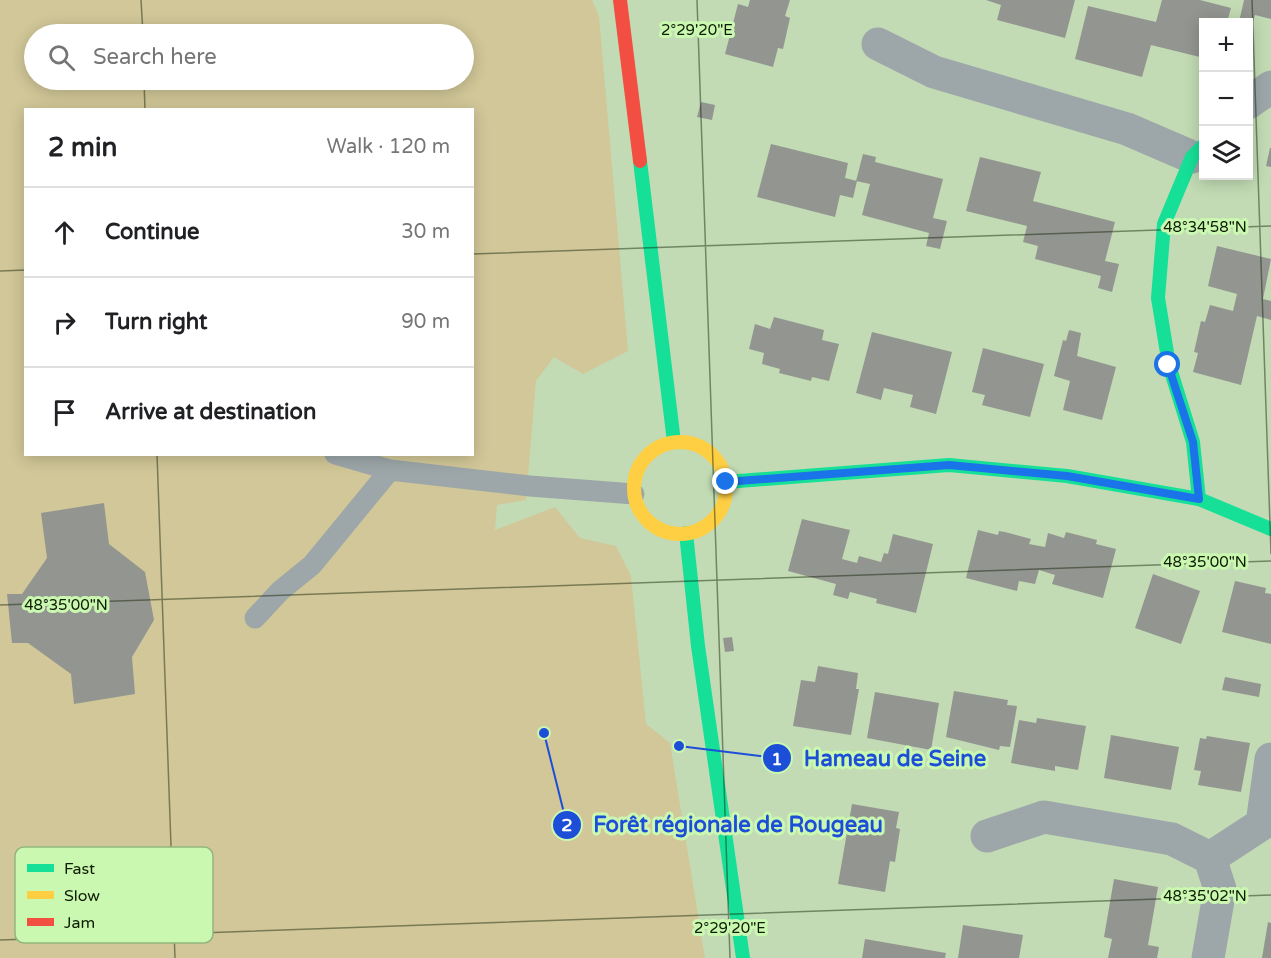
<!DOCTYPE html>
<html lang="en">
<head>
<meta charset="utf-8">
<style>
  :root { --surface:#fff; --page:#f6f6f6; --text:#202124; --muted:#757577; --line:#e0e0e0 }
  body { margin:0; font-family:"Varela Round",sans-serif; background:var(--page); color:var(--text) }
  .controls { position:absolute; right:18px; top:18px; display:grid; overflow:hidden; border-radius:0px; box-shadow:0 3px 15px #0003 }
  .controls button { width:54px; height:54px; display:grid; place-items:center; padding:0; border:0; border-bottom:2px solid var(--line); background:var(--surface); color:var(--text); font:30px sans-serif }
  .stop { position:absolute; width:18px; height:18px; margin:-14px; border:4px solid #1a73e8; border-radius:50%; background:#fff }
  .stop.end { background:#1a73e8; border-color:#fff; box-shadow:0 2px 6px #0008 }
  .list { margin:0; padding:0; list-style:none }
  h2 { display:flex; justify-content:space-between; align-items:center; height:78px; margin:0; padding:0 24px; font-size:26px }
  h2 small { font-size:20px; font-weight:400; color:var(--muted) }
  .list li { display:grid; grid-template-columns:39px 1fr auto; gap:18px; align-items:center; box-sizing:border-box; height:90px; padding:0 24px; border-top:2px solid var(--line) }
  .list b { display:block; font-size:22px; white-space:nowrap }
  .list em { font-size:20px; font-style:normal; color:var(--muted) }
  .icon { flex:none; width:33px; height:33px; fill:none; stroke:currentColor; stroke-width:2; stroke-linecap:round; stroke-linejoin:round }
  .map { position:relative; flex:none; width:1271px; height:958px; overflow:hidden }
  .search { position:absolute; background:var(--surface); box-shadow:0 3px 15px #0003; left:24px; top:24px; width:450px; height:66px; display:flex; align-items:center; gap:15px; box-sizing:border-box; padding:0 21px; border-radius:33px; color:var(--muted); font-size:22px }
  .panel { position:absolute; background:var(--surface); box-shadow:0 3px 15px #0003; left:24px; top:108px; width:450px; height:348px; border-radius:0px }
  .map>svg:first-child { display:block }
</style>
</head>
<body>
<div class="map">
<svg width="1271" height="958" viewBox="0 0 1271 958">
  <rect width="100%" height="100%" fill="#c2dbb4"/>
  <path fill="#d1c798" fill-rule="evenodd" d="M 0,0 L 592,0 L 599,16 L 628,351 L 583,374 L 554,357 L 536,381 L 526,500 L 497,505 L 495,530 L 555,507 L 580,538 L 616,546 L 631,576 L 646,724 L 670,743 L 705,958 L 0,958 ZM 34,34 L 464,34 L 464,80 L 34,80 ZM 26,110 L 472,110 L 472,454 L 26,454 Z"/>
  <g fill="#939690">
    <path d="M 750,0 L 790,0 L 785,16 L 790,18 L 783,49 L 778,48 L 773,67 L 725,54 L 738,4 L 748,7 Z"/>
    <path d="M 986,0 L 1075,0 L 1065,38 L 997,20 L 1001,5 Z"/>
    <path d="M 1162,0 L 1200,0 L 1231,8 L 1227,22 L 1204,22 L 1204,58 L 1151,45 L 1142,77 L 1075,59 L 1088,6 L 1156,22 Z"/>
    <path d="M 1244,0 L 1271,0 L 1271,19 L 1255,15 L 1251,29 L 1248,29 L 1248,22 L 1239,22 Z"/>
    <path d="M 701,102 L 715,105 L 712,120 L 697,117 Z"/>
    <path d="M 771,144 L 848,163 L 845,178 L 857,181 L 853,198 L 840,195 L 835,217 L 757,197 Z"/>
    <path d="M 1270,148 L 1271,148 L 1271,167 L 1266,166 Z"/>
    <path d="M 863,154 L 876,157 L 875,162 L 943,179 L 933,218 L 947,221 L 940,249 L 926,246 L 929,233 L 862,215 L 870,184 L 856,181 Z"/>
    <path d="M 980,157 L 1041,172 L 1033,201 L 1115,222 L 1105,261 L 1119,264 L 1112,292 L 1098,288 L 1101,276 L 1035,259 L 1038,246 L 1023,242 L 1027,226 L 966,211 Z"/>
    <path d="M 1217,246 L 1271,259 L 1263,299 L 1271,301 L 1271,320 L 1257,316 L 1241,385 L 1193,372 L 1198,353 L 1194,352 L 1201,321 L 1205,322 L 1210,305 L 1233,311 L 1237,294 L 1208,286 Z"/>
    <path d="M 774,317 L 824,330 L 822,340 L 839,344 L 829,381 L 812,377 L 811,381 L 779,373 L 780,369 L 762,364 L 764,353 L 749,349 L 755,324 L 770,329 Z"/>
    <path d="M 1069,330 L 1081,333 L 1077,356 L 1116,367 L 1102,420 L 1063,410 L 1070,381 L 1054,376 L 1063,340 L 1066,341 Z"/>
    <path d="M 872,332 L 952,352 L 936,414 L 910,407 L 913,395 L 884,388 L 881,400 L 856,393 Z"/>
    <path d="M 983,348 L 1044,364 L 1030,417 L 982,405 L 985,395 L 972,392 Z"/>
    <path d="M 104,503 L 109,544 L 145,572 L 154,620 L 132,657 L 135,694 L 74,704 L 71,674 L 28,643 L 12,643 L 7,594 L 22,594 L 47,558 L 41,513 Z"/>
    <path d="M 802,519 L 850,530 L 842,559 L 857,563 L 859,556 L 881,562 L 884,553 L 888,554 L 893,534 L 933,544 L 916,613 L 876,603 L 877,599 L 850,592 L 848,599 L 833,595 L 836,584 L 788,571 Z"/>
    <path d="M 978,530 L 998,535 L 999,531 L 1005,532 L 1031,539 L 1029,544 L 1045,547 L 1048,533 L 1064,538 L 1066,532 L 1097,540 L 1096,544 L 1116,549 L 1103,598 L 1052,584 L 1055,575 L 1039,570 L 1035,584 L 1019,581 L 1017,591 L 966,578 Z"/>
    <path d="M 1153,574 L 1200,591 L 1181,644 L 1135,628 Z"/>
    <path d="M 1235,581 L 1266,588 L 1265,593 L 1271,594 L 1271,644 L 1222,632 Z"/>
    <path d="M 732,637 L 734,651 L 725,652 L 723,638 Z"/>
    <path d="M 818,666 L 858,673 L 856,689 L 859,689 L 851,735 L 793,726 L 801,680 L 815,682 Z"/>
    <path d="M 1225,677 L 1261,684 L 1259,697 L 1222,690 Z"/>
    <path d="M 954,691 L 1008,700 L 1007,705 L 1017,706 L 1010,747 L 1000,746 L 999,750 L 946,737 Z"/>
    <path d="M 875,692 L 939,703 L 931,750 L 867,738 Z"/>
    <path d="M 1037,718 L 1086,726 L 1078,770 L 1055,766 L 1055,771 L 1011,763 L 1019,720 L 1036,723 Z"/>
    <path d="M 1111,735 L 1179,747 L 1171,790 L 1104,778 Z"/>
    <path d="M 1207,736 L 1250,743 L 1241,792 L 1198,785 L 1201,771 L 1194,770 L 1200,738 L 1206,739 Z"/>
    <path d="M 852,804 L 899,812 L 896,828 L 900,829 L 895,862 L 890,861 L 885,892 L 838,884 Z"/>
    <path d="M 1114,879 L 1158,887 L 1148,945 L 1159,947 L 1157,958 L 1108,958 L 1112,939 L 1104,937 Z"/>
    <path d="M 1268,922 L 1271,923 L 1271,958 L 1262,958 Z"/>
    <path d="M 963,925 L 1023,935 L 1019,958 L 958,958 Z"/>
    <path d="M 865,939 L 946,953 L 945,958 L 862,958 Z"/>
  </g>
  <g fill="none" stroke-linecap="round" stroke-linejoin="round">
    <g stroke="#9da7a9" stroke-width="21">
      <path d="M 335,454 L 390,470 L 530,486 L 634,494"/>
      <path d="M 255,618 L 280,591 L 312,565 L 390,470"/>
    </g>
    <g stroke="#9da7a9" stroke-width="33">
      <path d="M 878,44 L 934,72 L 1127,129 L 1192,157"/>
      <path d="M 1248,103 L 1271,87"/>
      <path d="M 987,836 L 1044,817 L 1172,839 L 1210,858 L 1220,889 L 1208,958"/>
      <path d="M 1210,858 L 1262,824 L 1271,759"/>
    </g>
    <g stroke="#16e098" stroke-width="14">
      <path d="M 640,161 L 674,442"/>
      <path d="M 726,482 L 949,465 L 1067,476 L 1199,499 L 1271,529"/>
      <path d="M 1199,499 L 1193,442 L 1169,365 L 1158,298 L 1164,224 L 1192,157 L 1204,145"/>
      <path d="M 686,533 L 698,646 L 743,958"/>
    </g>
    <circle stroke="#ffcf43" stroke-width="14" cx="680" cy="488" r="46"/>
    <path stroke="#f24e42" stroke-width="14" d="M 620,0 L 640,161"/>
  </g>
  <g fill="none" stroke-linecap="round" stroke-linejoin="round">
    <path stroke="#1a73e8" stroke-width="8" d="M 726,482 L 949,465 L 1067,476 L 1199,499 L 1193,442 L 1168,365"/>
  </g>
  <path fill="none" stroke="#0d1c03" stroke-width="1.5" stroke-opacity="0.45" d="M 141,0 L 143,34M 697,0 L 730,958M 1252,0 L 1271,554M 144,80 L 145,110M 472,254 L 1271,226M 0,271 L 26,270M 157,454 L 175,958M 0,605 L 1271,561M 0,940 L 1271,895"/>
  <rect x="15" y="847" width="198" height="96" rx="9" fill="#cbf8b1" stroke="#92b67d" stroke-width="1.5"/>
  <rect x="27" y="864" width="27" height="8" fill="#16e098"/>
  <rect x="27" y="891" width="27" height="8" fill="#ffcf43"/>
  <rect x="27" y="918" width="27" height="8" fill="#f24e42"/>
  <g font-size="16" fill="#0d1c03">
    <text x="64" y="874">Fast</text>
    <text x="64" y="901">Slow</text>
    <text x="64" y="928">Jam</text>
  </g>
  <g font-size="15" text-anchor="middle" fill="#0d1c03" stroke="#cbf8b1" stroke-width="6" stroke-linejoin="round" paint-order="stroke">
    <text x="697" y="35">2°29'20"E</text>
    <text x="1205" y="232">48°34'58"N</text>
    <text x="1205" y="567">48°35'00"N</text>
    <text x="66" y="610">48°35'00"N</text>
    <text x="1205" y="901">48°35'02"N</text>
    <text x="730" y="933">2°29'20"E</text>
  </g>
  <path fill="none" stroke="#1d4ed8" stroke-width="2" d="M679 746L777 758M544 733L567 825"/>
  <g fill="#1d4ed8" stroke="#cbf8b1" stroke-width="2">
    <circle cx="679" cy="746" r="6"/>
    <circle cx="544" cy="733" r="6"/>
    <circle cx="777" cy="758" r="15"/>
    <circle cx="567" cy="825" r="15"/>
  </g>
  <g font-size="18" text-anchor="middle" font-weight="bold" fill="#fff">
    <text x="777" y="765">1</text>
    <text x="567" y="831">2</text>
  </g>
  <g font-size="22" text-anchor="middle" font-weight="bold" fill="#1d4ed8" stroke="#cbf8b1" stroke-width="6" stroke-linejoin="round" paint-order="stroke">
    <text x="895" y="766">Hameau de Seine</text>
    <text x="738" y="832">Forêt régionale de Rougeau</text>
  </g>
</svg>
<div class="controls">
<button>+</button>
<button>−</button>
<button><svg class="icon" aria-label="layers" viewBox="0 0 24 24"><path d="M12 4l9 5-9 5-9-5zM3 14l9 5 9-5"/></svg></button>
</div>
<div class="stop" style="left:1168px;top:365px"></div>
<div class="stop end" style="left:726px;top:482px"></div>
<div class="search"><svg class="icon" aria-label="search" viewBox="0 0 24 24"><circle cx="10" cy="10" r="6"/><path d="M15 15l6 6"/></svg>Search here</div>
<section class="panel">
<h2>2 min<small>Walk · 120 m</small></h2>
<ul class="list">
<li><svg class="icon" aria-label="ahead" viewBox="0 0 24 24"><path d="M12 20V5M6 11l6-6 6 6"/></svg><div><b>Continue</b></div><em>30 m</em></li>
<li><svg class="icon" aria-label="right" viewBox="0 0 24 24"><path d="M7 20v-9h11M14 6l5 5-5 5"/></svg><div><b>Turn right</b></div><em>90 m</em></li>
<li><svg class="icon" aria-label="arrive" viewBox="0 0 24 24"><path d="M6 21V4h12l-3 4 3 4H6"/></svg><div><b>Arrive at destination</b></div></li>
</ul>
</section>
</div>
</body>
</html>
